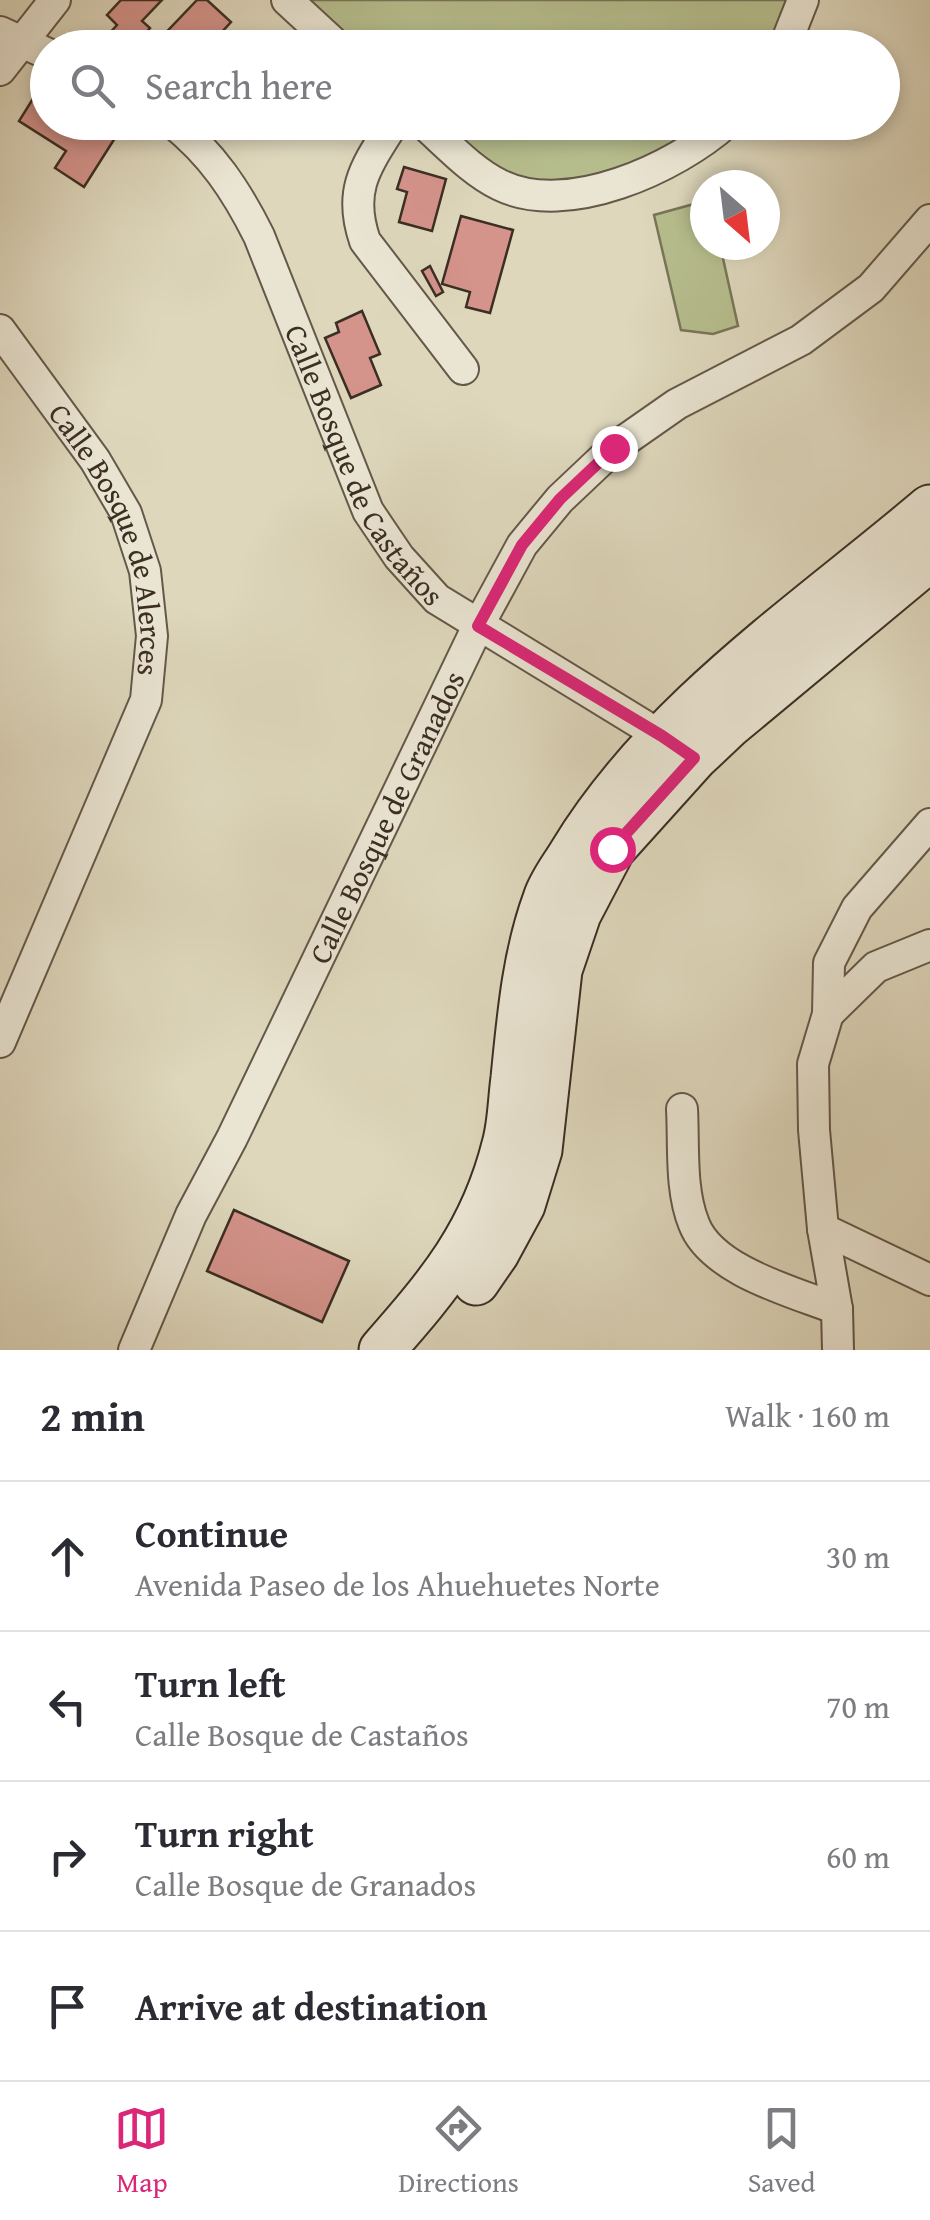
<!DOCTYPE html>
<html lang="en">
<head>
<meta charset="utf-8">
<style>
  :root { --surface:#fff; --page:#f2f2f3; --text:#2b2b33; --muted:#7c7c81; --line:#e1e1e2; --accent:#db2777 }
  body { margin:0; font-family:"Gentium Book Plus",serif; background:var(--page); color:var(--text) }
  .compass { position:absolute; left:690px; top:170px; width:90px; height:90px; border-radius:50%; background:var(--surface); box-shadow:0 5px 15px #0003; rotate:152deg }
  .stop { position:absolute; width:30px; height:30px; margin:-22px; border:8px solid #db2777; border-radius:50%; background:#fff }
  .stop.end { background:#db2777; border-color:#fff; box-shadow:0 2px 10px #0008 }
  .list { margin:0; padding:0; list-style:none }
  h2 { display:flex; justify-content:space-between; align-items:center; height:130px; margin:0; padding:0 40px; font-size:42px }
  h2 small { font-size:32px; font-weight:400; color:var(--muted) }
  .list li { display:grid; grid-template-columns:65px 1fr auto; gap:30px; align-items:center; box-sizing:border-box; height:150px; padding:0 40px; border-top:2px solid var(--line) }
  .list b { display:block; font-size:38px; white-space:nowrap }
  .list p { margin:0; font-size:32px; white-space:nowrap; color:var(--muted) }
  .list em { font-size:32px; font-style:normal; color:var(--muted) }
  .icon { flex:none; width:55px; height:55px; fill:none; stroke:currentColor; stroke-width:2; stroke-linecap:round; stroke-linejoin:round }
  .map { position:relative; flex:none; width:930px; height:1350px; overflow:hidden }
  .search { position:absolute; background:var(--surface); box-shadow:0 5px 15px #0003; left:30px; right:30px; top:30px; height:110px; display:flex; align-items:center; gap:25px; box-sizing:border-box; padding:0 35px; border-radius:55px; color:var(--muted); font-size:38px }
  .sheet { height:730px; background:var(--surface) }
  nav { display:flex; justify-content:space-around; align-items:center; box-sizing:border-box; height:140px; border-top:2px solid var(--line); background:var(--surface); font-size:28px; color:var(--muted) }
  nav a { display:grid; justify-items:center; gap:5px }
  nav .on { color:var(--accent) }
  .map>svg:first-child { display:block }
</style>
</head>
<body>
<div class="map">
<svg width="930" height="1350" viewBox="0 0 930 1350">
  <rect width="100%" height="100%" fill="#ded7bc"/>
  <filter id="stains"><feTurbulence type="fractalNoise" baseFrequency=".002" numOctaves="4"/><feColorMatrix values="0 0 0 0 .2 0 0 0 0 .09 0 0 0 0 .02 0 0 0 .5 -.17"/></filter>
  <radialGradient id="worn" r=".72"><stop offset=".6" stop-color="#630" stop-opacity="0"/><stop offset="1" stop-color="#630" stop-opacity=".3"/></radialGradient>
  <g fill="#b6bd8d" stroke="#787658" stroke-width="2.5">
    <path d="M 301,0 L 794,0 L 773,48 L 353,47 Z"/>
    <path d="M 437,123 L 713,123 L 662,157 L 558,184 L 506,178 Z"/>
    <path d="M 705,201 L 705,245 L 720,245 L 738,326 L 713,334 L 681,330 L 654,215 Z"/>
  </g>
  <g fill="#d4938b" stroke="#3b2e23" stroke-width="2.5">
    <path d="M 121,0 L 162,0 L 142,21 L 150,28 L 132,48 L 117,48 L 106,37 L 117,25 L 107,15 Z"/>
    <path d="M 197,0 L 207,0 L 231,22 L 207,48 L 159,48 L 155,44 Z"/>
    <path d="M 39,89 L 48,95 L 48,122 L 108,122 L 120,130 L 84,187 L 55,168 L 66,151 L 19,121 Z"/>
    <path d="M 404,167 L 446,179 L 432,231 L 399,222 L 407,192 L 397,189 Z"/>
    <path d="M 461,216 L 513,230 L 490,313 L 466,307 L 470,292 L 442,284 Z"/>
    <path d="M 430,266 L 443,292 L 436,296 L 422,271 Z"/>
    <path d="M 362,311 L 380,354 L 370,358 L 381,385 L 351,398 L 325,338 L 339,332 L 336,323 Z"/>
    <path d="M 234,1210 L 349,1261 L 322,1322 L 207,1271 Z"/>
  </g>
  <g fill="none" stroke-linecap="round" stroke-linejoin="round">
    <g stroke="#645849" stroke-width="34">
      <g id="street">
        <path d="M 287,0 L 339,48"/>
        <path d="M 0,32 L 48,54"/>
        <path d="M 784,48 L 803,0"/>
        <path d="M 0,70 L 55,0"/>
        <path id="s1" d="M 172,122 C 212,154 236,190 259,236 L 368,511 L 399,557 L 437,599 L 679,747"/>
        <path d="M 394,122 C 367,165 347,189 365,241 L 463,369"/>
        <path d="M 422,122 C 446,143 471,171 500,185 C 567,218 676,168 727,122"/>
        <path id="s2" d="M 0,330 L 95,460 L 126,513 L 145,571 L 152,636 L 146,700 L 0,1042"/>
        <path d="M 828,1014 L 876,967 L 930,945"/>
        <path d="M 682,1109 C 684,1146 680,1190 694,1224 C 712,1271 794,1292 837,1309"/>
        <path d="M 823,1229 L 930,1280"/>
        <path id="s3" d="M 134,1350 L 191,1215 L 232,1138 L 478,626 L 522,545 L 560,499 L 614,448 L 677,404 L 801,340 L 871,288 L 930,220"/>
        <path d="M 838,1350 L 837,1309 L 823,1229 L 814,1130 L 813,1064 L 828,1014 L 829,963 L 857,908 L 930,824"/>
      </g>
    </g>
    <g stroke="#3b2e23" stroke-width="49">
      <g id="secondary">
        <path d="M 476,1282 L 496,1253 L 522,1205 L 539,1150 L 559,970 L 578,914 L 612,849 L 694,758 L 729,725 L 930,558"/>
        <path d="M 382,1350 C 440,1284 483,1233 505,1145 C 511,1124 511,1100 514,1078 C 520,1018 525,956 546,899 C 551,883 563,868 572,853 C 658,711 805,614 930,508"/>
      </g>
    </g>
    <use href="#street" stroke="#eae5d3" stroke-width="30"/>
    <use href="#secondary" stroke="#eae5d3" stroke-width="45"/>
  </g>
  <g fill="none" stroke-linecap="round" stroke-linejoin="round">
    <path stroke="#db2777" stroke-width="12" d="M 612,849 L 694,758 L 662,736 L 478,626 L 522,545 L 560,499 L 614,448"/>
  </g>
  <g text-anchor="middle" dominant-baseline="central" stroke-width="8" stroke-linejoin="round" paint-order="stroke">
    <g font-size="30" fill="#3b2e23" stroke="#eae5d3">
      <text stroke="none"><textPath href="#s1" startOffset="398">Calle Bosque de Castaños</textPath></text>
      <text stroke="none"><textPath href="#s2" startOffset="242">Calle Bosque de Alerces</textPath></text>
      <text stroke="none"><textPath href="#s3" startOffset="590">Calle Bosque de Granados</textPath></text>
    </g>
  </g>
  <rect width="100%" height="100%" filter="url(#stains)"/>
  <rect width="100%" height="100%" fill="url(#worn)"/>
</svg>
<svg class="compass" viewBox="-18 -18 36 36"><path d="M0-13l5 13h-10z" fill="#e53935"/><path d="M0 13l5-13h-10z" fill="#7c7c81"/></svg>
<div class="stop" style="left:612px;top:849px"></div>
<div class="stop end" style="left:614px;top:448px"></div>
<div class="search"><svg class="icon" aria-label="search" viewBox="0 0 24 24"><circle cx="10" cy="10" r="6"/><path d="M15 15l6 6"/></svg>Search here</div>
</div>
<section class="sheet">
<h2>2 min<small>Walk · 160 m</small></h2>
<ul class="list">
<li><svg class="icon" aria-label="ahead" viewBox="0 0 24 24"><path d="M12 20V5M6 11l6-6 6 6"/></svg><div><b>Continue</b><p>Avenida Paseo de los Ahuehuetes Norte</p></div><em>30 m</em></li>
<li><svg class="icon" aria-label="left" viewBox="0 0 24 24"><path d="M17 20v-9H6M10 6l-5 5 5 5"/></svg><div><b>Turn left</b><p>Calle Bosque de Castaños</p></div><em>70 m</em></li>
<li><svg class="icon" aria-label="right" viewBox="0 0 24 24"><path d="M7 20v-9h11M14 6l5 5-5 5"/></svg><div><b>Turn right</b><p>Calle Bosque de Granados</p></div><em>60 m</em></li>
<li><svg class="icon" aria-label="arrive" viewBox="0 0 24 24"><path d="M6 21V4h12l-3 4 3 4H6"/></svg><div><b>Arrive at destination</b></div></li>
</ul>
</section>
<nav>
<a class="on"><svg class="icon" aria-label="map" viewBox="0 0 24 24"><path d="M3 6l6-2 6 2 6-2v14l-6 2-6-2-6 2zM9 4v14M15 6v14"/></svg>Map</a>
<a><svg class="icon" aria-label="directions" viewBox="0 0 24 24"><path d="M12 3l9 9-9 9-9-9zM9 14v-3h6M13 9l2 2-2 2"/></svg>Directions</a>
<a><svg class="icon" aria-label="saved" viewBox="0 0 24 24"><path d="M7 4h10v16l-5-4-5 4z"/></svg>Saved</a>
</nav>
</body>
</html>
